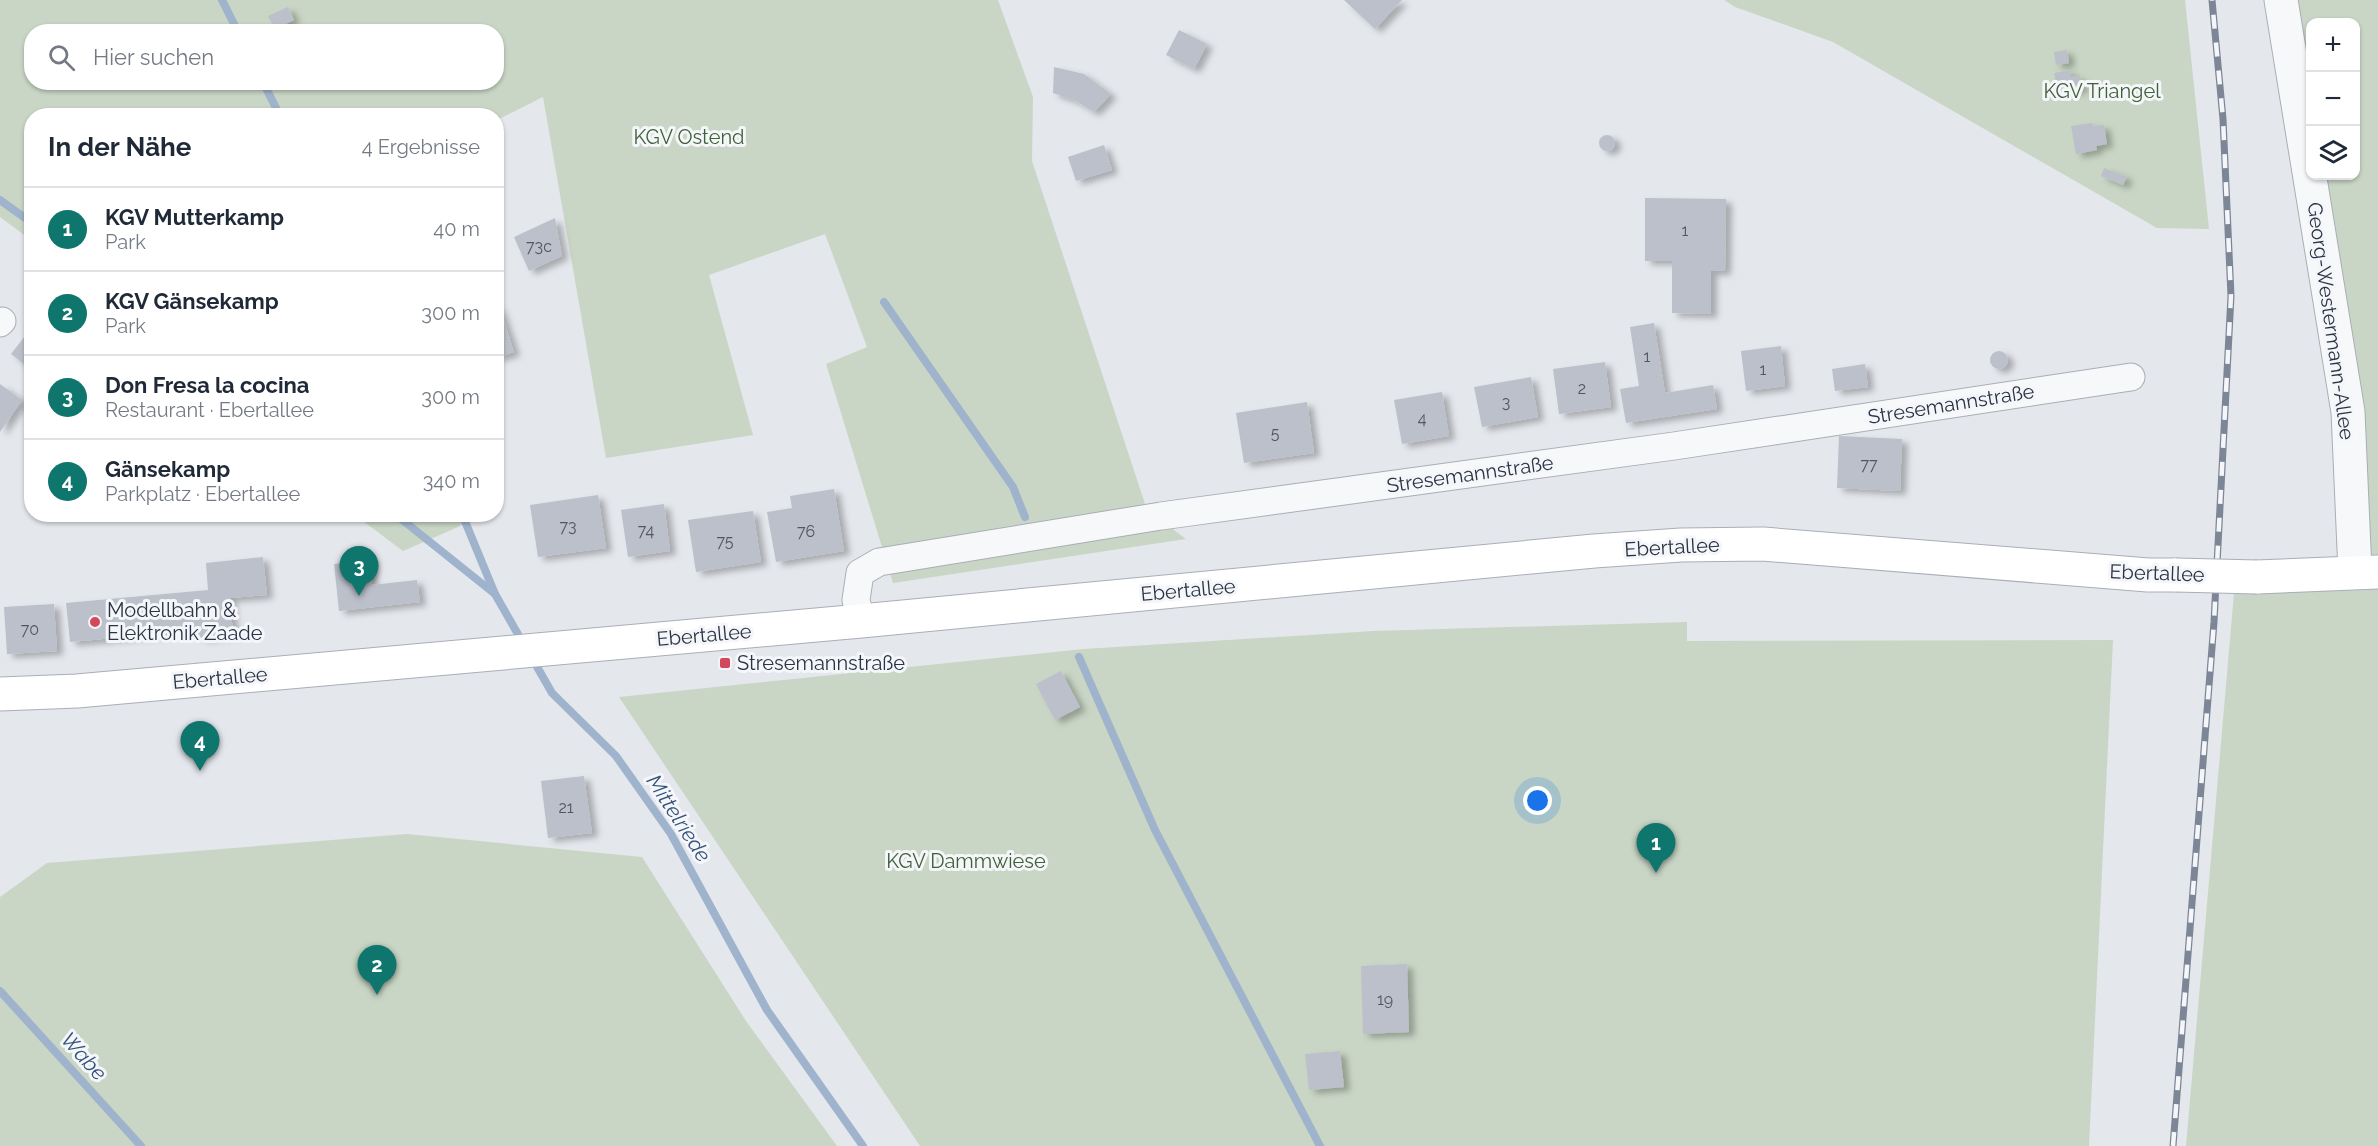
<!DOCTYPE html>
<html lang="de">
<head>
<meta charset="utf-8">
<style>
  :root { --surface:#fff; --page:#f2f2f3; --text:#1f2937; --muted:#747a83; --line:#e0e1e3; --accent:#0f766e }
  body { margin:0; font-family:Raleway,sans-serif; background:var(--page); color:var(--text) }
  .controls { position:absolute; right:18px; top:18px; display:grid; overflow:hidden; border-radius:12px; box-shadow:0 2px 4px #0004 }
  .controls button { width:54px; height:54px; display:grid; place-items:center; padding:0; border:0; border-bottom:2px solid var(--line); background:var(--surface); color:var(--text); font:30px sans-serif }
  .you { position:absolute; left:1538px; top:801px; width:21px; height:21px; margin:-15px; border:4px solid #fff; border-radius:50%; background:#1a73e8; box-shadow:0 0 0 9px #1a73e833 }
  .badge { display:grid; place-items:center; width:39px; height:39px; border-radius:50%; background:var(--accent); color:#fff; font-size:20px; font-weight:700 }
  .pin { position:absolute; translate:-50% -50px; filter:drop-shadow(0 2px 3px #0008) }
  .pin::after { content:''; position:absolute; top:32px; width:21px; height:18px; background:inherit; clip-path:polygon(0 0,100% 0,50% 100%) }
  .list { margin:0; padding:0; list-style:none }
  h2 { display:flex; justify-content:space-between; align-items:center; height:78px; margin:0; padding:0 24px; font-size:26px }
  h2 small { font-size:20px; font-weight:400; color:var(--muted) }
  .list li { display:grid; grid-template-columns:39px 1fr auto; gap:18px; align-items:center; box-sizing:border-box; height:84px; padding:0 24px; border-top:2px solid var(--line) }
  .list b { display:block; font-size:22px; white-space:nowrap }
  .list p { margin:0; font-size:20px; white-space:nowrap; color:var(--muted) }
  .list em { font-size:20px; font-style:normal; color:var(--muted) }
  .icon { flex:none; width:33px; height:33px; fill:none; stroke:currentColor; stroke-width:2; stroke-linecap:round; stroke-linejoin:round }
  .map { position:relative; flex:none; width:2378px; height:1146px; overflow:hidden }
  .search { position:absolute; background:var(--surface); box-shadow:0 2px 4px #0004; left:24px; top:24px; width:480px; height:66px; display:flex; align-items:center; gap:15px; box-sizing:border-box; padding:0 21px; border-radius:24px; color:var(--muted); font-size:22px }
  .panel { position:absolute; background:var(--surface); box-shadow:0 2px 4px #0004; left:24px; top:108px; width:480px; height:414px; border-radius:24px }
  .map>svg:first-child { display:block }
</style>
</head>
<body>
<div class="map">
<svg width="2378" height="1146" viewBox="0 0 2378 1146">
  <defs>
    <filter id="shadow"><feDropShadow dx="6" dy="4" stdDeviation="3" flood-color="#0004"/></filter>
  </defs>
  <rect width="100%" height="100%" fill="#e4e7ec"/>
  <g fill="#c9d6c5" fill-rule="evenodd">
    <path d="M 0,0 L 998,0 L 1033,97 L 1032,161 L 1147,510 L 1186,539 L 893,583 L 826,364 L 867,347 L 825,234 L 709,275 L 753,435 L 606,458 L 543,97 L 497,120 L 496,116 L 32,116 L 31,240 L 0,217 ZM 32,32 L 496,32 L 496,82 L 32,82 Z"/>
    <path d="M 1724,0 L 2185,0 L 2209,229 L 2157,228 L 1833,42 L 1735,7 Z"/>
    <path d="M 2295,0 L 2378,0 L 2378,1146 L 2186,1146 L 2234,593 L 2363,590 L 2366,495 L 2320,176 L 2356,176 L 2356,22 L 2310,22 L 2310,106 Z"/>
    <path d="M 355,515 L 474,515 L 458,527 L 403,551 Z"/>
    <path d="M 1687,622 L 1687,641 L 2113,640 L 2089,1146 L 920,1146 L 619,697 L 1084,649 L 1373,631 Z"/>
    <path d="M 407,834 L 642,857 L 746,1021 L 837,1146 L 0,1146 L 0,897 L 47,863 Z"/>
  </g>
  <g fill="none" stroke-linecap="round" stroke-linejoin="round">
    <g stroke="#9fb4cc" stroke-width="8">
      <path d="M 222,0 L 238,32"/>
      <path d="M 263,82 L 280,116"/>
      <path d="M 0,200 L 32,223"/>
      <path d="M 884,302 L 1013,487 L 1025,517"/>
      <path d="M 395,514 L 495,594"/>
      <path d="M 462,514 L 495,594 L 523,643"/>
      <path d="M 1079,657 L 1155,830 L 1320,1146"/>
      <path d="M 532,658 L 552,693 L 616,756 L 671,834 L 767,1010 L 863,1146"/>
      <path d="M 0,991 L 141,1146"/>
    </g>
  </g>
  <g fill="#bbc0ca" filter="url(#shadow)">
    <path d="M 1344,0 L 1402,0 L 1375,29 Z"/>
    <path d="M 288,7 L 294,20 L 275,29 L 268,16 Z"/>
    <path d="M 1179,30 L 1207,44 L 1194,69 L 1166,55 Z"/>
    <path d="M 2067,50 L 2069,63 L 2056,65 L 2054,52 Z"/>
    <path d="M 1054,67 L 1084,74 L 1111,94 L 1094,112 L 1074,100 L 1053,93 Z"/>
    <path d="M 2070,70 L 2071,77 L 2080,76 L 2082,89 L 2058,93 L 2054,73 Z"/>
    <path d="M 2092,123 L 2093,126 L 2104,125 L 2107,144 L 2096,146 L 2097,150 L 2076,154 L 2071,126 Z"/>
    <circle cx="1607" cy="143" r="8"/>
    <path d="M 1104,145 L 1112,170 L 1076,181 L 1068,157 Z"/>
    <path d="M 2104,168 L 2127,177 L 2123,185 L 2101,176 Z"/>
    <path d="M 1645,198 L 1726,199 L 1725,271 L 1711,271 L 1711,314 L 1672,313 L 1672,261 L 1645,261 Z"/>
    <path d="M 555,218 L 562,256 L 529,271 L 514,237 Z"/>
    <path d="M 499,306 L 514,352 L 496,358 L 496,307 Z"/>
    <path d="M 1654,323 L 1665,393 L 1713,385 L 1717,409 L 1626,423 L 1620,389 L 1639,386 L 1630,327 Z"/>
    <path d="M 32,327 L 32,370 L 11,354 Z"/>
    <path d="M 1781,346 L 1785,386 L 1746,391 L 1741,351 Z"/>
    <circle cx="1999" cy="360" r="9"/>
    <path d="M 1605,362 L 1611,407 L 1559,414 L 1553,369 Z"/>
    <path d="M 1865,364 L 1868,387 L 1835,391 L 1832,369 Z"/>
    <path d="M 1531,377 L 1538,417 L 1482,427 L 1474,387 Z"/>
    <path d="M 0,384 L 22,400 L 0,432 Z"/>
    <path d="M 1442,392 L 1449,436 L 1402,444 L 1394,400 Z"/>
    <path d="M 1307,402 L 1314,453 L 1244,463 L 1236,413 Z"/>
    <path d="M 1839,436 L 1902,439 L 1900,491 L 1837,488 Z"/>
    <path d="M 834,489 L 844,551 L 776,562 L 767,512 L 792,508 L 790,496 Z"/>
    <path d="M 598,495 L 606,548 L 538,557 L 530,505 Z"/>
    <path d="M 664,504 L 670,551 L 628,557 L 621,510 Z"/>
    <path d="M 753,511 L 761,562 L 696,572 L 688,520 Z"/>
    <path d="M 263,557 L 267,595 L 230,598 L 233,634 L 200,638 L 199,630 L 70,642 L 66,603 L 208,590 L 206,563 Z"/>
    <path d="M 370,560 L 372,585 L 417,580 L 420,602 L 339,611 L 334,564 Z"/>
    <path d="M 54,604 L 57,651 L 7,654 L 4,607 Z"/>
    <path d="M 1061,671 L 1080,707 L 1055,720 L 1036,684 Z"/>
    <path d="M 584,776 L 592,833 L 548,838 L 541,781 Z"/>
    <path d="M 1407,964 L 1409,1032 L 1363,1034 L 1361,966 Z"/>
    <path d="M 1340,1051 L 1344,1087 L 1309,1090 L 1305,1054 Z"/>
  </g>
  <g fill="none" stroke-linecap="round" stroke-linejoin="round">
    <g stroke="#a9aeb7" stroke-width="29">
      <g id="minor">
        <path d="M 0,323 L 2,321"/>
        <path d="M 861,621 L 856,600 L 860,573 L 879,562 L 1161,516 L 1674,446 L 2131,377"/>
      </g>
    </g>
    <g stroke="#a9aeb7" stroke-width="35">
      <path id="tertiary" d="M 2281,0 L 2348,412 L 2355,572"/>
    </g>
    <g stroke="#a9aeb7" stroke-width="35">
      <g id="secondary">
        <path d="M 2257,577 L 2378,572"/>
        <path d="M 0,694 L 77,691 L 861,621 L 1594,551 L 1681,545 L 1763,544 L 2148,575 L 2176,575"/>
      </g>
    </g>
    <use href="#minor" stroke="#f7f8fa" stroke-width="27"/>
    <use href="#tertiary" stroke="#f7f8fa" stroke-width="33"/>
    <use href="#secondary" stroke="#fff" stroke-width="33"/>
    <g stroke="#7d8696" stroke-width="7">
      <path id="rail" d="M 2173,1146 L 2214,622 L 2231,296 L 2223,119 L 2212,0"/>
    </g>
    <use href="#rail" stroke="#f4f6f9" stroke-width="4.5" stroke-dasharray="14" stroke-linecap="butt"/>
    <g stroke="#a9aeb7" stroke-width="35" stroke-linecap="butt">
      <path id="secondary-bridge" d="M 2176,575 L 2257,577"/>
    </g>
    <use href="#secondary-bridge" stroke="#fff" stroke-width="33"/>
  </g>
  <g fill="#d1495b" stroke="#f4f6f9" stroke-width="2">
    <circle cx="95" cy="622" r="6"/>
    <rect x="719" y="657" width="12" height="12" rx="3"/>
  </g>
  <g text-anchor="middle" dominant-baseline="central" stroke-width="6" stroke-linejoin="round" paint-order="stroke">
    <g font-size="16" fill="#4f5766">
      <text x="1685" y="230">1</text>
      <text x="539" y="246">73c</text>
      <text x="1647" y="356">1</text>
      <text x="1763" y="369">1</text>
      <text x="1582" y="388">2</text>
      <text x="1506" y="402">3</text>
      <text x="1422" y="418">4</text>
      <text x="1275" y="433">5</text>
      <text x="1869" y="464">77</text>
      <text x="568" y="526">73</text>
      <text x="646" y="530">74</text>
      <text x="806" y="531">76</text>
      <text x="725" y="541">75</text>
      <text x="30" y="629">70</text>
      <text x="566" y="807">21</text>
      <text x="1385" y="999">19</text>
    </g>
    <g font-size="20" fill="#3f6138" stroke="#f4f6f9">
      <text x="2102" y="91">KGV Triangel</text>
      <text x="689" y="137">KGV Ostend</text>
      <text x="966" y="861">KGV Dammwiese</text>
    </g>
    <g font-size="20" fill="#2b3445" stroke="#f4f6f9">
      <text transform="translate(2331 321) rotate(82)">Georg-Westermann-Allee</text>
      <text transform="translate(1951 404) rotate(-9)">Stresemannstraße</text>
      <text transform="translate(1470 474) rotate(-8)">Stresemannstraße</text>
      <text transform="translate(1672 547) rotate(-3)">Ebertallee</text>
      <text transform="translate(2157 573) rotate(2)">Ebertallee</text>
      <text transform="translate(1188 590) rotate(-5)">Ebertallee</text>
      <text transform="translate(704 635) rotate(-5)">Ebertallee</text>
      <text transform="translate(220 678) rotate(-5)">Ebertallee</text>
    </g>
    <g font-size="20" fill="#2b3445" stroke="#f4f6f9" text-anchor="start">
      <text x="107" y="610">Modellbahn &amp;<tspan x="107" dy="23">Elektronik Zaade</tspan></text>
      <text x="737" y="663">Stresemannstraße</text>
    </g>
    <g font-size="21" font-style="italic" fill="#34527a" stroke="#f4f6f9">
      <text transform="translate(679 818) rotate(57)">Mittelriede</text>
      <text transform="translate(84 1056) rotate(48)">Wabe</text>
    </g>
  </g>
</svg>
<div class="controls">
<button>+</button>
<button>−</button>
<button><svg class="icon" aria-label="layers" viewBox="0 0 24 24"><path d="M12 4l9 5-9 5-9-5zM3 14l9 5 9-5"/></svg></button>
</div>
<div class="you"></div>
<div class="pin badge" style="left:1656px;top:873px">1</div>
<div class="pin badge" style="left:377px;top:995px">2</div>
<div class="pin badge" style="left:359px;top:596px">3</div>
<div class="pin badge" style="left:200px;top:771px">4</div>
<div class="search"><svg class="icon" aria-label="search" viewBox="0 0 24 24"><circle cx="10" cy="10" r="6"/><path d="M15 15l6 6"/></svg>Hier suchen</div>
<section class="panel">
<h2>In der Nähe<small>4 Ergebnisse</small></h2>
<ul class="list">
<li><span class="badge">1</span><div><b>KGV Mutterkamp</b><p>Park</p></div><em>40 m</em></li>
<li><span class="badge">2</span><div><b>KGV Gänsekamp</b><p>Park</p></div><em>300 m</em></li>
<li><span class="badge">3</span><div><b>Don Fresa la cocina</b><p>Restaurant · Ebertallee</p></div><em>300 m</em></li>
<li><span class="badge">4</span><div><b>Gänsekamp</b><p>Parkplatz · Ebertallee</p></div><em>340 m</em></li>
</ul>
</section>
</div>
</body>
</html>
